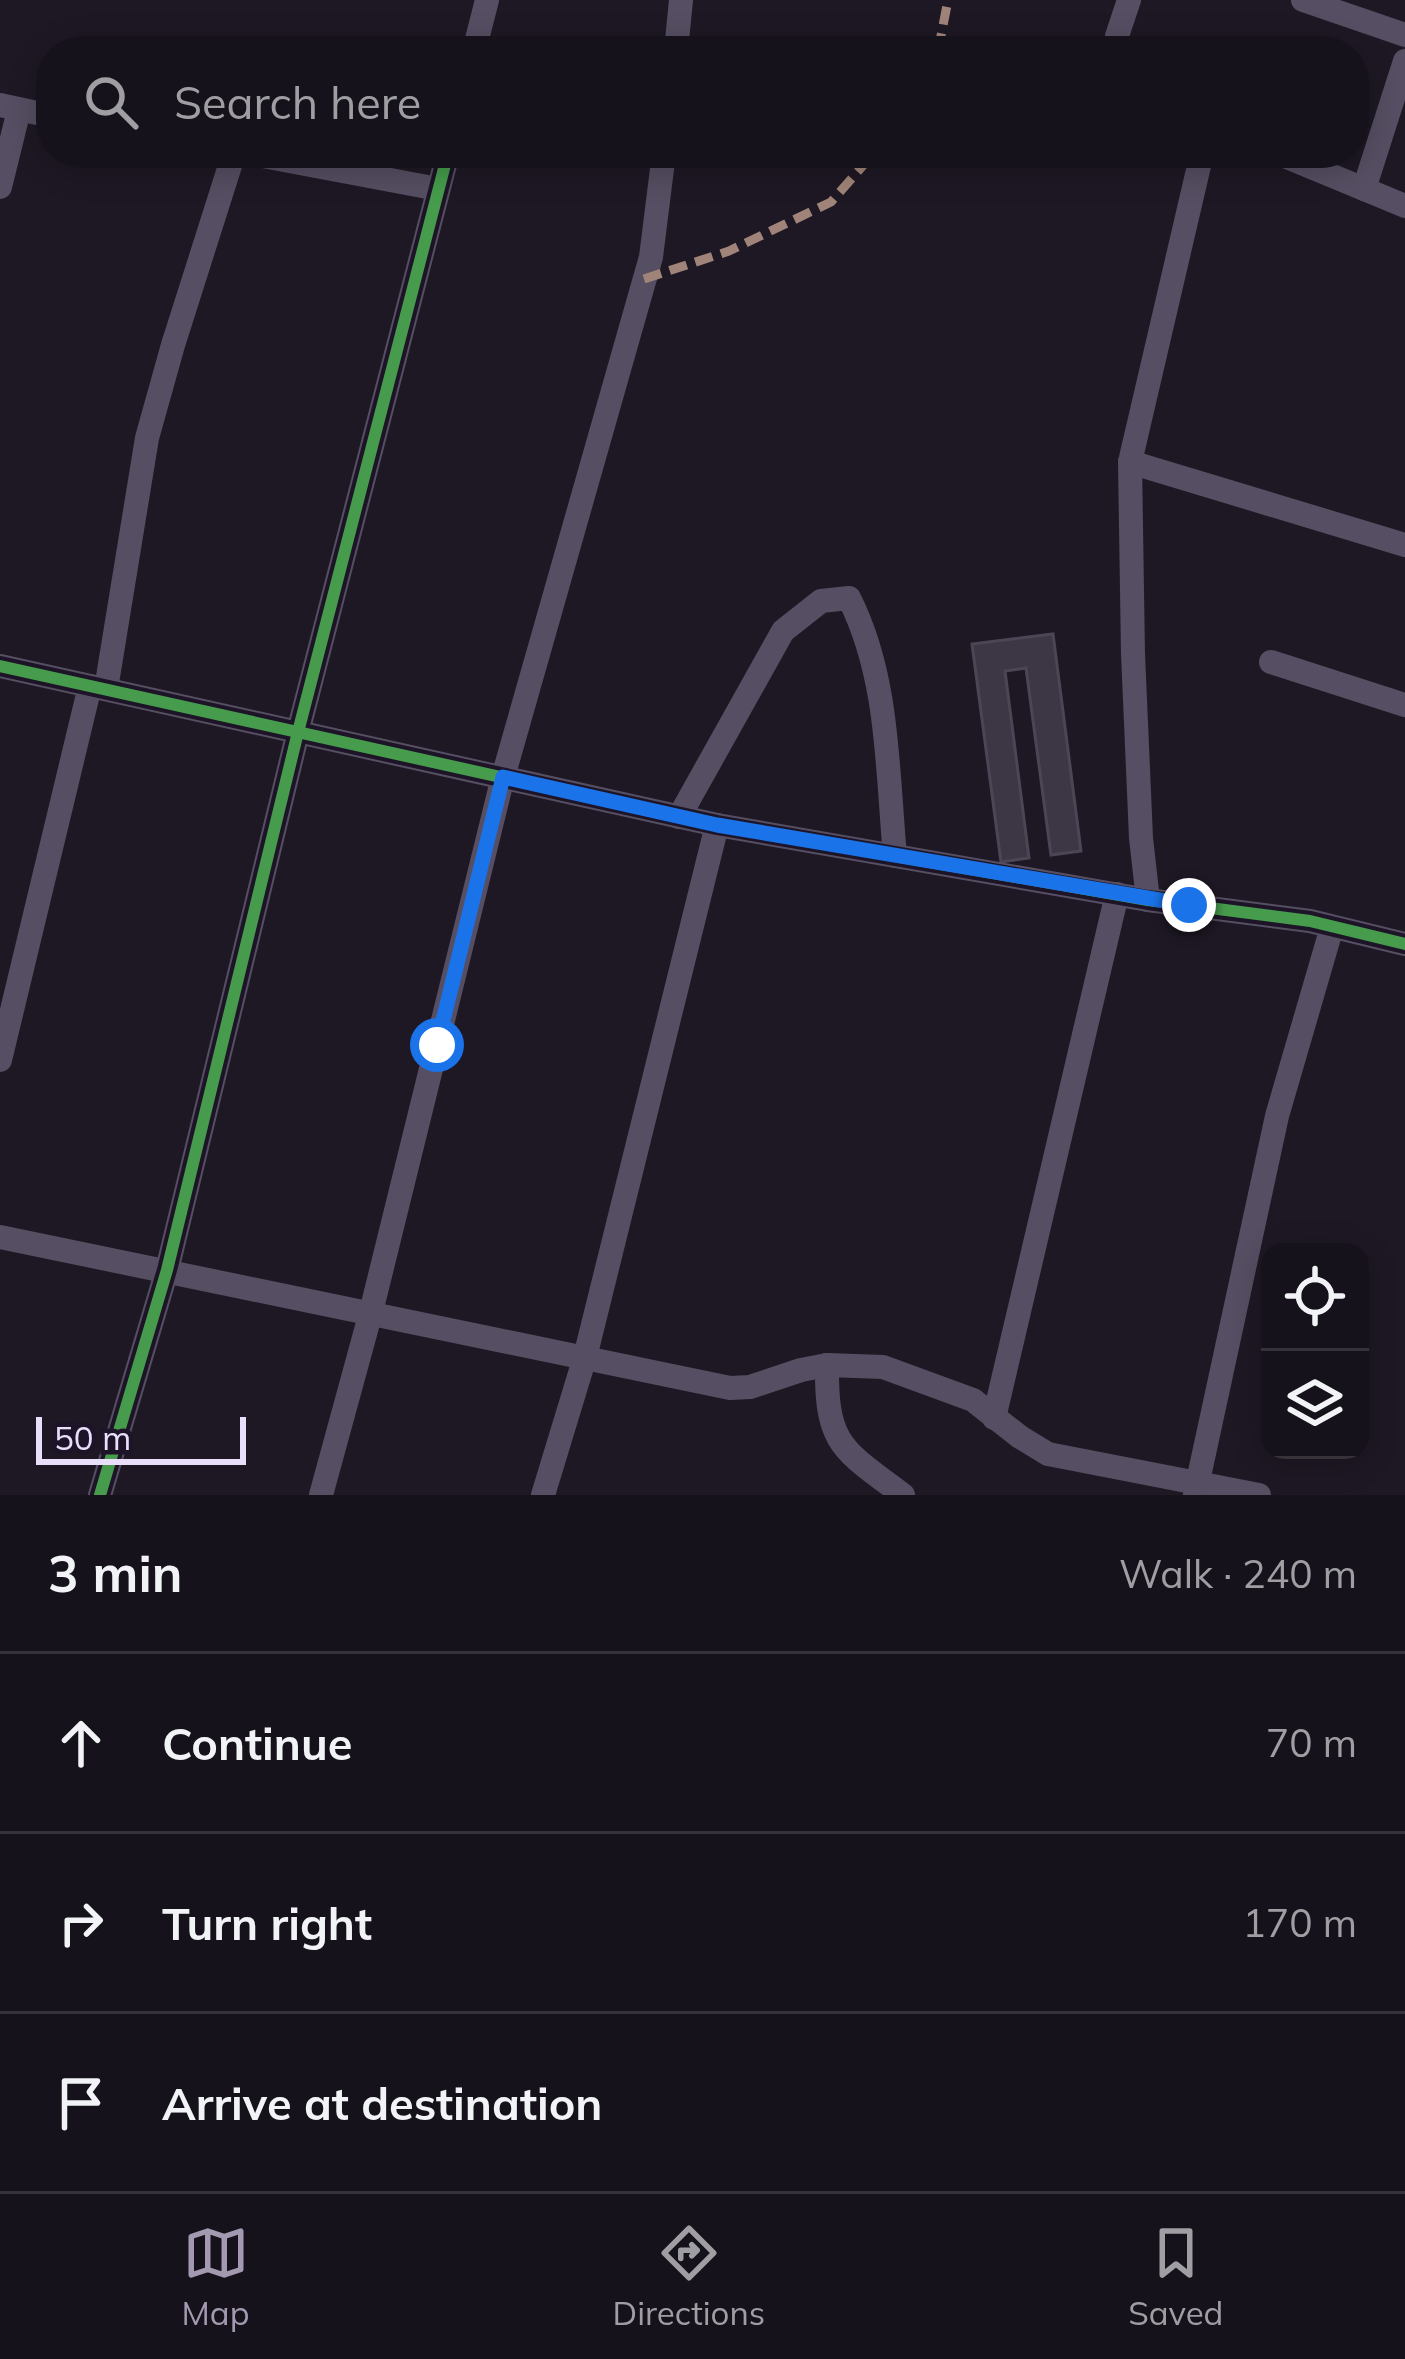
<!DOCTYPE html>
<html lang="en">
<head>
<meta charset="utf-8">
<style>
  :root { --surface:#16121b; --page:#1f1b24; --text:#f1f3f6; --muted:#9e9ea3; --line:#35323a; --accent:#a399b0 }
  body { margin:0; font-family:Mulish,sans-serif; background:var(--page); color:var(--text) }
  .controls { position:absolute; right:36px; bottom:36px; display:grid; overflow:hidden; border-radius:24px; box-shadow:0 6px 30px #0003 }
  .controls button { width:108px; height:108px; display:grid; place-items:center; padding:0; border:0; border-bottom:3px solid var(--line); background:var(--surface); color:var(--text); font:60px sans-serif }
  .scale { position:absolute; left:36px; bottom:30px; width:210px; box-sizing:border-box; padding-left:12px; border:6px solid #eadffb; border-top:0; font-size:33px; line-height:42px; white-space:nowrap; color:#eadffb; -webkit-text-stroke:9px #1d1428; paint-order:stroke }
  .stop { position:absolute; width:36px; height:36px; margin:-27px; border:9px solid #1a73e8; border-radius:50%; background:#fff }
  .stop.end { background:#1a73e8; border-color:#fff; box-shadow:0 3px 12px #0008 }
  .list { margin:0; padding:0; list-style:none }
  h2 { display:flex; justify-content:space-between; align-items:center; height:156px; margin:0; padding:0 48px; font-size:51px }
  h2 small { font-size:39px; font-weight:400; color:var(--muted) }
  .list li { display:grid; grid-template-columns:78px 1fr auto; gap:36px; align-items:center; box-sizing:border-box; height:180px; padding:0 48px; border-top:3px solid var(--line) }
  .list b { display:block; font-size:45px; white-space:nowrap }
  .list em { font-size:39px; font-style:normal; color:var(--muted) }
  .icon { flex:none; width:66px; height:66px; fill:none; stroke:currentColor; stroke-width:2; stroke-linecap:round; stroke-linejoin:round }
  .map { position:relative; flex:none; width:1405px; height:1495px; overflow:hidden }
  .search { position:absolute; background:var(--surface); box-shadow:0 6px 30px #0003; left:36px; right:36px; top:36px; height:132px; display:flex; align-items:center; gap:30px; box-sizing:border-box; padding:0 42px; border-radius:48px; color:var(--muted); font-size:45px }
  .sheet { height:696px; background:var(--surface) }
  nav { display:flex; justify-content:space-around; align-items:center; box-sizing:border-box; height:168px; border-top:3px solid var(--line); background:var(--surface); font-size:33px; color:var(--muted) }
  nav a { display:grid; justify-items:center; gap:6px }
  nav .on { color:var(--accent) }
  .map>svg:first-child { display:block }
</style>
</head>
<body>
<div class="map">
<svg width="1405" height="1495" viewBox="0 0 1405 1495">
  <rect width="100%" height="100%" fill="#1e1824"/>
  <path fill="#3d3745" stroke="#4c4555" stroke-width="3" d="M 1053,634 L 1081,851 L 1051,855 L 1026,668 L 1005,671 L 1029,858 L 1001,862 L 972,644 Z"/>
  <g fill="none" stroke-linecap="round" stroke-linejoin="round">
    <g stroke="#564e62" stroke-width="24">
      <path d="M 1303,0 L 1405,35"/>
      <path d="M 474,51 L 487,0"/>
      <path d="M 676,51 L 681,0"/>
      <path d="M 1119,51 L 1117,36 L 1129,0"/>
      <path d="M 0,105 L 51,116"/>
      <path d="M 247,153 L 438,189"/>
      <path d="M 1277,153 L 1405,206"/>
      <path d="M 0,187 L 19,110"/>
      <path d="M 1364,189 L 1405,61"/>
      <path d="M 1130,462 L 1405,545"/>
      <path d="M 1271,662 L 1405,705"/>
      <path d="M 0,666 L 717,825 L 1148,900 L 1310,921 L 1405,944"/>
      <path d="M 106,689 L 147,438 L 173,345 L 234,153"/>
      <path d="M 679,817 L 783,631 L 821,601 L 849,598 C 889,677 887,769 895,856"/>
      <path d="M 1148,900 L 1141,838 L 1133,654 L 1130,462 L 1202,153"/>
      <path d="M 0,1060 L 90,686"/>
      <path d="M 0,1237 L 730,1388 L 750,1387 L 801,1370 L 827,1365 L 883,1367 L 973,1400 L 1020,1437 L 1048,1454 L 1259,1495"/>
      <path d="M 827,1365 C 826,1445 842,1449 903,1495"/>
      <path d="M 994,1418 L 1117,894"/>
      <path d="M 100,1495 L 167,1270 L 298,732 L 448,153"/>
      <path d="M 321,1495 L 371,1312 L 503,777 L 651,257 L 664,153"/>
      <path d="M 543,1495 L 585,1357 L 717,825"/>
      <path d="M 1195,1495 L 1277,1116 L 1332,927"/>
    </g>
    <g stroke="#a18479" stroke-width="9" stroke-dasharray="18 9" stroke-linecap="butt">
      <path d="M 938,51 L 948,0"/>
      <path d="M 644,279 L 729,251 L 831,202 L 874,153"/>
    </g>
    <g stroke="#1d1428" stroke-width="20">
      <g id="cycleway">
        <path d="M 0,666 L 717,825 L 1148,900 L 1310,921 L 1405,944"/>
        <path d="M 100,1495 L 167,1270 L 298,732 L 448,153"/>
      </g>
    </g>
    <use href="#cycleway" stroke="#469c4c" stroke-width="12"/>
  </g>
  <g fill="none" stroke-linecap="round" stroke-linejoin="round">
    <path stroke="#1a73e8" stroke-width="15" d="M 437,1045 L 503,777 L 717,825 L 1189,905"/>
  </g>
</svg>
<div class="controls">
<button><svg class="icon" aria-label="locate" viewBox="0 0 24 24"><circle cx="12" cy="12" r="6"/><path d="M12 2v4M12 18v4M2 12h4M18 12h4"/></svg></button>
<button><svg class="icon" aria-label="layers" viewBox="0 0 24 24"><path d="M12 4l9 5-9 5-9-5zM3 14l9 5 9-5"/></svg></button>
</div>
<div class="scale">50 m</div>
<div class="stop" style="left:437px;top:1045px"></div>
<div class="stop end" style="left:1189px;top:905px"></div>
<div class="search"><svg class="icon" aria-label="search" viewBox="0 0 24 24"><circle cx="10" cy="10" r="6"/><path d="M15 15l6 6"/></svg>Search here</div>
</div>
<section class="sheet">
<h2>3 min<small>Walk · 240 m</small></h2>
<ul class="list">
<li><svg class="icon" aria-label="ahead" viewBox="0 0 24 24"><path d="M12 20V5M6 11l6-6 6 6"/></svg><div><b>Continue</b></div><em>70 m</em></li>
<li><svg class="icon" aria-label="right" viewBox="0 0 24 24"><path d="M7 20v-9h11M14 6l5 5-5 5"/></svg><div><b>Turn right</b></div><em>170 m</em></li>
<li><svg class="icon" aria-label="arrive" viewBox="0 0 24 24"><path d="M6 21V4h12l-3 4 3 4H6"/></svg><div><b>Arrive at destination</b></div></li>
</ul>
</section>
<nav>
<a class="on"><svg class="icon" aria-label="map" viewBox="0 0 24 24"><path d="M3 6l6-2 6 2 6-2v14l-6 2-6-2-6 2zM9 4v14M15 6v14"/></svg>Map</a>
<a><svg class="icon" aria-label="directions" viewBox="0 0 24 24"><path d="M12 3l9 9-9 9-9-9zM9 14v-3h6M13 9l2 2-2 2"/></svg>Directions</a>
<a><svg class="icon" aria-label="saved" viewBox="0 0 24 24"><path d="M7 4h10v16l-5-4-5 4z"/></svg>Saved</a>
</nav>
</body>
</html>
